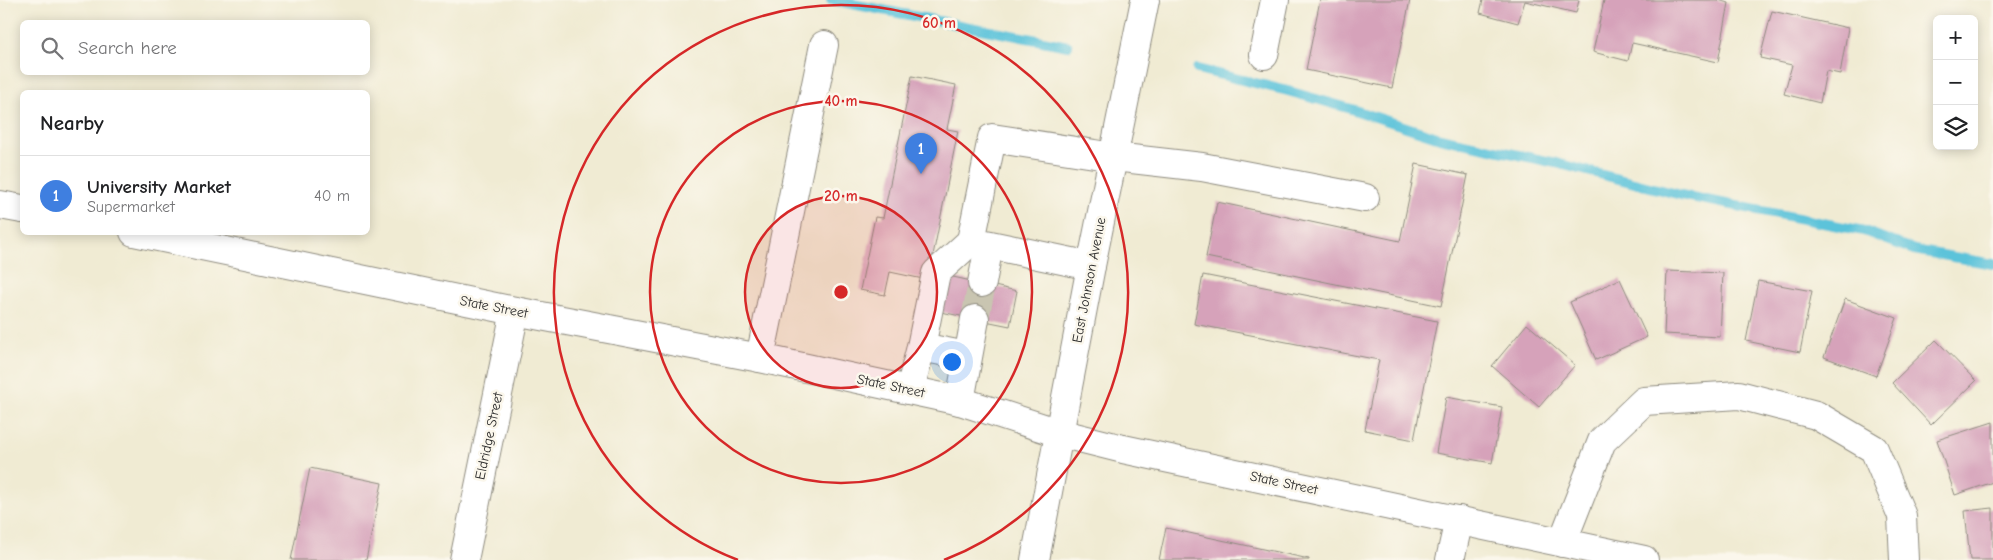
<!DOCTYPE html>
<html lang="en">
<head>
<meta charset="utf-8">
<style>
  :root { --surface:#fff; --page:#f6f6f6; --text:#202124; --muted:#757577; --line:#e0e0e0; --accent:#b5179e }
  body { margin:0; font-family:"Comic Neue",sans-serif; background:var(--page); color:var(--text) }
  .controls { position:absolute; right:15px; top:15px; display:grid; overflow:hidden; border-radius:8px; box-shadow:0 2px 12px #0003 }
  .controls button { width:45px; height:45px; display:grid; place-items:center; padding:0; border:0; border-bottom:1px solid var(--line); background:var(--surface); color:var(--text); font:25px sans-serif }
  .you { position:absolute; left:951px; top:361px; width:18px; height:18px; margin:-12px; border:4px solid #fff; border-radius:50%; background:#1a73e8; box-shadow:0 0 0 8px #1a73e833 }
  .badge { display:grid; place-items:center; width:32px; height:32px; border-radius:50%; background:var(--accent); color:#fff; font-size:16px; font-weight:700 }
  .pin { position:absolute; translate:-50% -41px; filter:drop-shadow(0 1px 2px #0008) }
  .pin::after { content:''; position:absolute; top:26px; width:18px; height:15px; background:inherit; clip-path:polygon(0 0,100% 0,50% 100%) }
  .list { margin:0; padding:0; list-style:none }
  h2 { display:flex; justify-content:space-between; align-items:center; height:65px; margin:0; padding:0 20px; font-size:21px }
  h2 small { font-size:16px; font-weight:400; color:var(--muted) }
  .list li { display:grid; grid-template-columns:32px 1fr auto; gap:15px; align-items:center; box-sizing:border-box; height:80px; padding:0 20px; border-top:1px solid var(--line) }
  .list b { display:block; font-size:19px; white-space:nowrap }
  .list p { margin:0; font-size:16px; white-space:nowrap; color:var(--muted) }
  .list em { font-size:16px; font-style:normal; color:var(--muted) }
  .icon { flex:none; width:28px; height:28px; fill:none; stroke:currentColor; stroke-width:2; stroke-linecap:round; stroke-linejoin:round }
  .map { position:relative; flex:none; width:1993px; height:560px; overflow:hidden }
  .search { position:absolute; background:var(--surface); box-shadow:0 2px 12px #0003; left:20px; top:20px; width:350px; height:55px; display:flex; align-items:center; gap:12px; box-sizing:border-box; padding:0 18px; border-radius:8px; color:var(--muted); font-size:19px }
  .panel { position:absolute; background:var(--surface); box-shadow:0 2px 12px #0003; left:20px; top:90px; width:350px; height:145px; border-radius:8px }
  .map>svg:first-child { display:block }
</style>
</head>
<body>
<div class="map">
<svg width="1993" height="560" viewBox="0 0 1993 560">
  <rect width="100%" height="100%" fill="#fbf7ec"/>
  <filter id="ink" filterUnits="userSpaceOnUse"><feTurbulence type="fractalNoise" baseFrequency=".02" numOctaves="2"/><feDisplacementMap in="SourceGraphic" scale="10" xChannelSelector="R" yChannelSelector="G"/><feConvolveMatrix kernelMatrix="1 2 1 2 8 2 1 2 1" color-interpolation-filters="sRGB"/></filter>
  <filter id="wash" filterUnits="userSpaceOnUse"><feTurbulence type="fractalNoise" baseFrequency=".0096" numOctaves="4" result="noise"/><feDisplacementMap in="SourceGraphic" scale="20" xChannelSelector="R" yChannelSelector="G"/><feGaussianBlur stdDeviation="1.12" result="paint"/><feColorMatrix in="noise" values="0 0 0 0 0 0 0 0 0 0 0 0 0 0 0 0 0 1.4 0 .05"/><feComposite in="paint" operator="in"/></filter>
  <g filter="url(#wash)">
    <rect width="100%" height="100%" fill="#f0ebd3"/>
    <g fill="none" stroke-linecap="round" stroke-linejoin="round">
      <g stroke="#5cc3da" stroke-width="10">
        <path d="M 831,0 L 1068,46"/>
        <path d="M 1197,69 L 1288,91 L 1348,108 L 1440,138 L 1556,163 L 1681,195 L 1864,231 L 1914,250 L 1993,264"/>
      </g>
    </g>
    <g id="blocks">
      <g fill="#d6a2ba">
        <path d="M 1320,0 L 1410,0 L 1392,88 L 1306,70 Z"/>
        <path d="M 1483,0 L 1579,0 L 1576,13 L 1525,1 L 1518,23 L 1480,13 Z"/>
        <path d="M 1604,0 L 1717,0 L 1729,3 L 1718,62 L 1632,43 L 1628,61 L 1593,52 Z"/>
        <path d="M 1772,11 L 1848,28 L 1840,74 L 1826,71 L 1820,103 L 1784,94 L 1792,65 L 1760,58 Z"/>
        <path d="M 912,76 L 956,85 L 947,129 L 958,131 L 928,280 L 890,272 L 885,295 L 860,290 L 875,217 L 883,218 Z"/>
        <path d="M 1416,164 L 1468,175 L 1441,306 L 1206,257 L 1217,202 L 1400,241 Z"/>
        <path d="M 1667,271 L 1723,273 L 1720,337 L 1664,334 Z"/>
        <path d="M 944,275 L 1017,291 L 1010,326 L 936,311 Z"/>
        <path d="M 1203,275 L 1437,321 L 1414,440 L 1365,430 L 1379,360 L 1194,324 Z"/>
        <path d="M 1620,279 L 1647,337 L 1596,360 L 1570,302 Z"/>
        <path d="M 1758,281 L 1812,291 L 1800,352 L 1746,341 Z"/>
        <path d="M 1845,299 L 1897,318 L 1876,376 L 1824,357 Z"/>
        <path d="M 1527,324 L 1575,365 L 1539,407 L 1492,366 Z"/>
        <path d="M 1936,340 L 1976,381 L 1931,425 L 1892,383 Z"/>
        <path d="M 1446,397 L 1502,407 L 1492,463 L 1436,453 Z"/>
        <path d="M 1993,422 L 1993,482 L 1955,495 L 1937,440 Z"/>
        <path d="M 310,468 L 382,483 L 366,560 L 291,560 Z"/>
        <path d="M 1993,508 L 1993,560 L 1970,560 L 1965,511 Z"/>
        <path d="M 1166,528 L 1309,559 L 1309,560 L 1159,560 Z"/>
      </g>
    </g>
  </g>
  <g filter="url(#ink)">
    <use href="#blocks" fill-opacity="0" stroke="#8e8b7f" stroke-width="1"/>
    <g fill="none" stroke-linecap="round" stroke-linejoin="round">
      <path stroke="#c9c5b1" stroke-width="28" stroke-dasharray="28 14" stroke-linecap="butt" d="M 975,319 L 982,283"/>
      <g stroke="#8e8b7f" stroke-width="30">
        <g id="minor">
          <path d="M 1264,55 L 1275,0"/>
          <path d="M 0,205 L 22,209"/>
          <path d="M 134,232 L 515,311 L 760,358 L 960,401 L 1059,433 L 1123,449 L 1644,560"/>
          <path d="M 1091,266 L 971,241 L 992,138 L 1114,157 L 1202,167 L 1365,198"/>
          <path d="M 982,283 L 989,245"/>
          <path d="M 921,347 L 967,356"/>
          <path d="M 760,358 L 824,45"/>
          <path d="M 910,390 L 921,347 L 936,273 L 971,241"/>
          <path d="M 960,401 L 975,319"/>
          <path d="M 1562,543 L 1602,441 L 1644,401 L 1739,395 L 1816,415 L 1874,449 L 1902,516 L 1904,560"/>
          <path d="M 464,560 L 515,311"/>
          <path d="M 1450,560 L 1459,520"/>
        </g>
      </g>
      <g stroke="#8e8b7f" stroke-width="30">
        <path id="major" d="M 1035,560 L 1091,266 L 1145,0"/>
      </g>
      <use href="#minor" stroke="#fff" stroke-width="28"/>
      <use href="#major" stroke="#fff" stroke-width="28"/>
    </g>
  </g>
  <circle cx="841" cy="292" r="96" fill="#d62828" fill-opacity=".12"/>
  <g fill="none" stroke="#d62828" stroke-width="2.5">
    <circle cx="841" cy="292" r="96"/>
    <circle cx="841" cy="292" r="191"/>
    <path d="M738 560A287 287 0 1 1 944 560"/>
  </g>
  <g text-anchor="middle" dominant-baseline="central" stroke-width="5" stroke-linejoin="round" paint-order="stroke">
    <g font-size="14" fill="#2b2b2b" stroke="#fbf7ec">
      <text transform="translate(1089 280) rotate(-79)">East Johnson Avenue</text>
      <text transform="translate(494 307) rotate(11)">State Street</text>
      <text transform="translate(891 386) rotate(12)">State Street</text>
      <text transform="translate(489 436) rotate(-78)">Eldridge Street</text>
      <text transform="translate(1284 483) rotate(12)">State Street</text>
    </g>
  </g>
  <circle cx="841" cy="292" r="8" fill="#d62828" stroke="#fbf7ec" stroke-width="2.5"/>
  <g font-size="15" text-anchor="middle" font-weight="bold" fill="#d62828" stroke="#fbf7ec" stroke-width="5" stroke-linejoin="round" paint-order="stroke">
    <text x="939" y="28">60 m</text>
    <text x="841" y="106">40 m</text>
    <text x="841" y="201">20 m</text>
  </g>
</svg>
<div class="controls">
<button>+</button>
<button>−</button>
<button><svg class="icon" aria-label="layers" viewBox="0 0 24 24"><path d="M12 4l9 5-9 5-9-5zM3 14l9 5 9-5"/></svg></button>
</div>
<div class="you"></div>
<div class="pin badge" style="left:921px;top:174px;background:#3f7fe0">1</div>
<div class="search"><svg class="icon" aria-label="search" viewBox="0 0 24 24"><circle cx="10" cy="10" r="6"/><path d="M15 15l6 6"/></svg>Search here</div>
<section class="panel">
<h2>Nearby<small></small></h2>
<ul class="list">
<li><span class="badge" style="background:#3f7fe0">1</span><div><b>University Market</b><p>Supermarket</p></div><em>40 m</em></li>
</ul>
</section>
</div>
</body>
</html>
